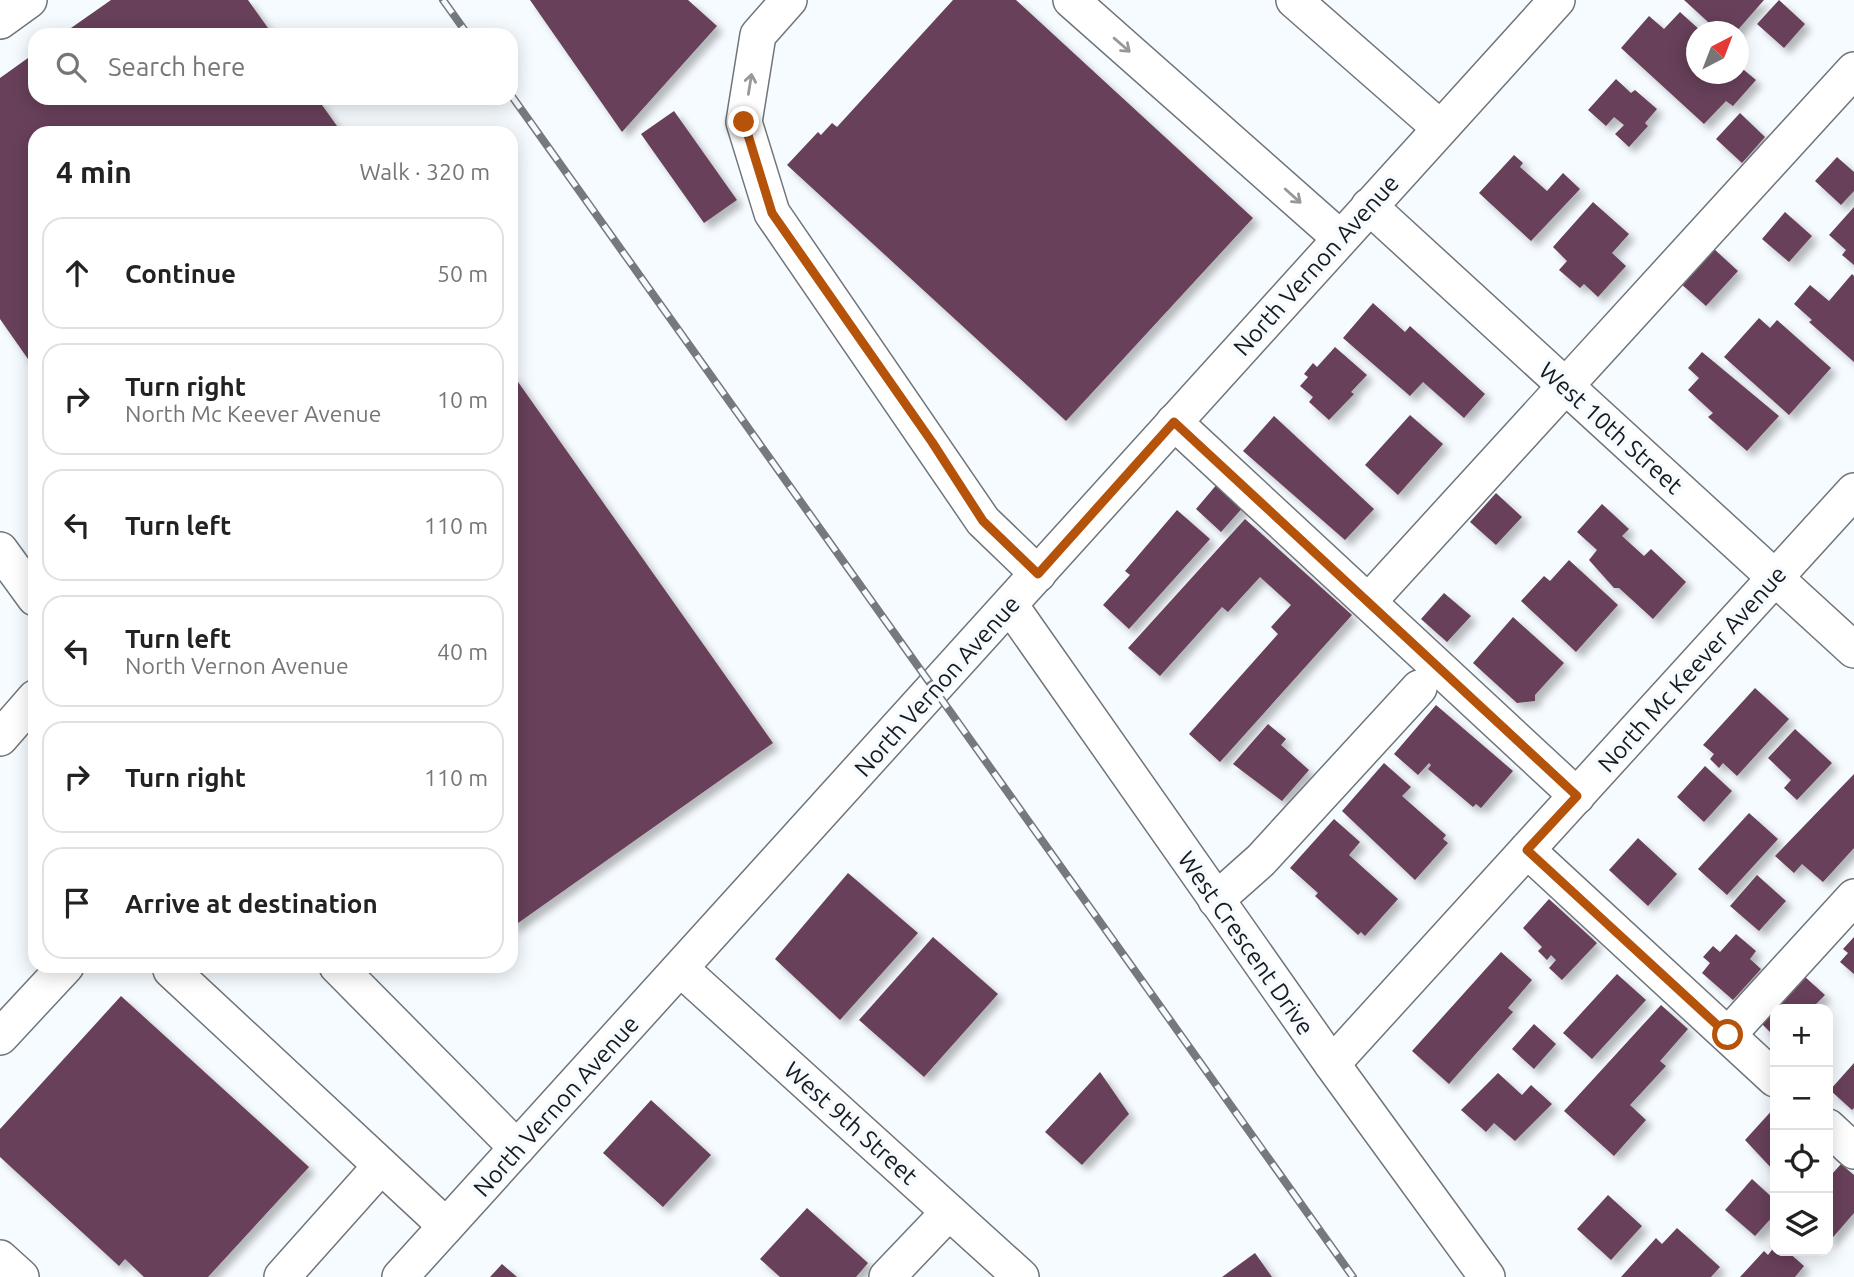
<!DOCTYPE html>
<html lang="en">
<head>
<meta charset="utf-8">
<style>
  :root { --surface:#fff; --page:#f2f2f2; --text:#222; --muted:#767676; --line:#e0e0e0 }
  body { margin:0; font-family:Ubuntu,sans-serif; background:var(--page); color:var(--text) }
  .controls { position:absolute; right:21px; bottom:21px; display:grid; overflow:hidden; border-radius:14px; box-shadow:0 4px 18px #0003 }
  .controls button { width:63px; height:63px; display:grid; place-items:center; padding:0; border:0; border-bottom:2px solid var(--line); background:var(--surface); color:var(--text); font:35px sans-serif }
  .compass { position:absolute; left:1686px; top:21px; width:63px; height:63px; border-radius:50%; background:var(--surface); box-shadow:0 4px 18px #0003; rotate:42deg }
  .stop { position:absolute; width:21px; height:21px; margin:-16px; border:5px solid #b45309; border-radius:50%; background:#fff }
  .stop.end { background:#b45309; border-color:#fff; box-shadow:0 2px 7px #0008 }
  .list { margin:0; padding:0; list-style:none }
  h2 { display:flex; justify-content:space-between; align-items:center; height:91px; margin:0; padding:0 28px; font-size:30px }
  h2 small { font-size:23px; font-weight:400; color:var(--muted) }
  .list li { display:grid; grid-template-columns:46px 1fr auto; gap:21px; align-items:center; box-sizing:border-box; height:112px; margin:0 14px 14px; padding:0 14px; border:2px solid var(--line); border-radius:21px }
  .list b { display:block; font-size:26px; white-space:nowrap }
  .list p { margin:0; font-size:23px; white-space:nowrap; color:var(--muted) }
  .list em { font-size:23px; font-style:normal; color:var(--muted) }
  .icon { flex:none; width:38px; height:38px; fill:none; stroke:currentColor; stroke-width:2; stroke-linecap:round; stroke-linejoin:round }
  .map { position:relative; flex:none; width:1854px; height:1277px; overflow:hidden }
  .search { position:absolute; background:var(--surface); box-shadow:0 4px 18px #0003; left:28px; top:28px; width:490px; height:77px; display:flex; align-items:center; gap:18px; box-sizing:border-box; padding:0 24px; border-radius:21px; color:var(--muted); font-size:26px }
  .panel { position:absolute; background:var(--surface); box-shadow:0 4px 18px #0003; left:28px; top:126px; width:490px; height:847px; border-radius:21px }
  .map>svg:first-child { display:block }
</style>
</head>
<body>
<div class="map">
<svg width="1854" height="1277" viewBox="0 0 1854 1277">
  <defs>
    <filter id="shadow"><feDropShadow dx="6" dy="6" stdDeviation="3.5" flood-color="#0004"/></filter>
  </defs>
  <rect width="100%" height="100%" fill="#f6fbff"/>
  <g fill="#67405a" filter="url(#shadow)">
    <path d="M 111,0 L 248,0 L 273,35 L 61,35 Z"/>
    <path d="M 530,0 L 688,0 L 717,26 L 622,132 Z"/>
    <path d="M 953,0 L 1016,0 L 1253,218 L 1066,421 L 787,165 L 818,132 L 821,135 L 832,123 L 837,127 Z"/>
    <path d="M 1684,0 L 1764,0 L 1736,32 L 1719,32 Z"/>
    <path d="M 1779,0 L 1805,24 L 1784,48 L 1757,24 Z"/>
    <path d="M 1680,12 L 1702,32 L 1696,32 L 1696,74 L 1738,74 L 1738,65 L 1756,80 L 1733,106 L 1726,101 L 1704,124 L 1621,48 L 1649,16 L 1664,29 Z"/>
    <path d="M 35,53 L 35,98 L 317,98 L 342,133 L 35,133 L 35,369 L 0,319 L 0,78 Z"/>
    <path d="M 1616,79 L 1631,93 L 1635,90 L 1657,109 L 1645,123 L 1648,126 L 1629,147 L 1615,134 L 1624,125 L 1614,117 L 1606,126 L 1588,110 Z"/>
    <path d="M 674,111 L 737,200 L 704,223 L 641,134 Z"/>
    <path d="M 1740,113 L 1765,137 L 1742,163 L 1716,139 Z"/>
    <path d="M 1514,155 L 1523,163 L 1520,167 L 1547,191 L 1563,173 L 1580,189 L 1531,241 L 1479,193 Z"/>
    <path d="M 1837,157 L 1854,172 L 1854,191 L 1841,205 L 1815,181 Z"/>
    <path d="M 1593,202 L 1629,234 L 1612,253 L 1626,266 L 1598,297 L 1584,284 L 1580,288 L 1559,270 L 1567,261 L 1553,247 Z"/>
    <path d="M 1854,207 L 1854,265 L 1842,255 L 1846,250 L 1829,235 Z"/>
    <path d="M 1785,212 L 1812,236 L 1789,262 L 1762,239 Z"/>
    <path d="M 1713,248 L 1738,271 L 1706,306 L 1680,283 Z"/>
    <path d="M 1852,274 L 1854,276 L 1854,362 L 1809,322 L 1812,320 L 1794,304 L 1810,285 L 1829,301 Z"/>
    <path d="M 1373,303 L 1405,332 L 1410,326 L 1485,394 L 1464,418 L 1423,382 L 1410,396 L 1343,338 Z"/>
    <path d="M 1759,318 L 1770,328 L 1777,320 L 1831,368 L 1789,415 L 1724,357 Z"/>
    <path d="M 1335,347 L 1367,375 L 1351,392 L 1354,394 L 1329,420 L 1309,402 L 1313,397 L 1300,386 L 1308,377 L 1304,374 L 1313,363 L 1317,367 Z"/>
    <path d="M 1702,352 L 1779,416 L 1747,451 L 1708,417 L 1713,413 L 1688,390 L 1699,378 L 1688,368 Z"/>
    <path d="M 511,372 L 773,743 L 511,928 Z"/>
    <path d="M 1410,415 L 1443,444 L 1398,495 L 1365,465 Z"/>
    <path d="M 1274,416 L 1374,509 L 1345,540 L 1243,451 Z"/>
    <path d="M 1218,483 L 1245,505 L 1221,532 L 1196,509 Z"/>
    <path d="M 1496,493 L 1522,517 L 1496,545 L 1470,522 Z"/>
    <path d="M 1602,504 L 1629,529 L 1622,536 L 1644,556 L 1651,549 L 1686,582 L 1653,619 L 1619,588 L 1614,588 L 1589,560 L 1597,550 L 1577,532 Z"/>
    <path d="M 1177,510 L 1210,539 L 1129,629 L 1103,605 L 1130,575 L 1125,571 Z"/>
    <path d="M 1245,519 L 1352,615 L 1220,762 L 1189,734 L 1278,634 L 1271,627 L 1291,605 L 1260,577 L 1228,612 L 1222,607 L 1160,676 L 1128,648 Z"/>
    <path d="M 1569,560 L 1618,605 L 1576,652 L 1521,601 L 1544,576 L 1550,581 Z"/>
    <path d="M 1444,593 L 1471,616 L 1447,642 L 1421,619 Z"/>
    <path d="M 1513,617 L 1564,663 L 1535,695 L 1535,701 L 1517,703 L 1473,663 Z"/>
    <path d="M 1755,688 L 1789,719 L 1737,776 L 1723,763 L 1719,768 L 1710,759 L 1714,754 L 1703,745 Z"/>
    <path d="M 1436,705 L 1513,771 L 1481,808 L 1476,804 L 1473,807 L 1428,769 L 1431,765 L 1429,763 L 1418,775 L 1394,754 Z"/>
    <path d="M 1268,724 L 1286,739 L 1281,745 L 1309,770 L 1282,801 L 1233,764 Z"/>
    <path d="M 1795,729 L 1832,763 L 1797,800 L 1784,788 L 1791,780 L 1768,758 Z"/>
    <path d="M 1384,763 L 1411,787 L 1402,796 L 1446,835 L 1443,839 L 1448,843 L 1415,880 L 1342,811 Z"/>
    <path d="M 1705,766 L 1732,791 L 1704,822 L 1677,797 Z"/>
    <path d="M 1854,774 L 1854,848 L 1823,882 L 1802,864 L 1794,873 L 1775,856 Z"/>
    <path d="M 1749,813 L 1778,839 L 1727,895 L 1698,869 Z"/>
    <path d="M 1334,819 L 1360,842 L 1349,855 L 1398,899 L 1365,936 L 1361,932 L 1358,935 L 1315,896 L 1318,893 L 1290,868 Z"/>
    <path d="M 1638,838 L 1677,874 L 1648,906 L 1609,870 Z"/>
    <path d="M 848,873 L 918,933 L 840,1020 L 775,959 Z"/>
    <path d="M 1757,875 L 1786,901 L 1759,931 L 1730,906 Z"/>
    <path d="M 1549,899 L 1597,943 L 1562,980 L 1549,968 L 1556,960 L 1551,955 L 1547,960 L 1538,951 L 1542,947 L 1523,928 Z"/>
    <path d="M 1736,934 L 1756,951 L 1750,959 L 1761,969 L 1733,1000 L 1702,973 L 1710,963 L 1703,957 L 1713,946 L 1720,952 Z"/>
    <path d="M 933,937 L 998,994 L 924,1077 L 859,1020 Z"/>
    <path d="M 1854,937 L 1854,974 L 1840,962 L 1848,953 L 1843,949 Z"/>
    <path d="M 1501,952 L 1532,980 L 1508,1008 L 1513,1012 L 1449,1084 L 1412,1051 Z"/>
    <path d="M 1617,974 L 1646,1000 L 1592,1059 L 1563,1033 Z"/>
    <path d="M 1804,976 L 1825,995 L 1815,1005 L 1819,1009 L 1775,1009 L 1775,1037 L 1761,1023 Z"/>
    <path d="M 121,996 L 309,1167 L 208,1277 L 144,1277 L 125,1259 L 119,1266 L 0,1157 L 0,1129 Z"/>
    <path d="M 1661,1005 L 1688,1029 L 1660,1061 L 1666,1066 L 1630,1105 L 1646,1120 L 1614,1156 L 1564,1111 Z"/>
    <path d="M 1534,1024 L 1556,1044 L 1534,1069 L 1512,1049 Z"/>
    <path d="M 1854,1063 L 1854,1108 L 1852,1110 L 1830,1090 Z"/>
    <path d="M 1100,1072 L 1129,1114 L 1082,1165 L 1045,1132 Z"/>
    <path d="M 1498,1073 L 1522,1095 L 1531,1085 L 1552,1104 L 1515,1141 L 1494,1123 L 1486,1132 L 1461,1110 Z"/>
    <path d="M 651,1100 L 711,1155 L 663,1207 L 603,1153 Z"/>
    <path d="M 1775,1107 L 1775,1172 L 1745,1140 Z"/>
    <path d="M 1841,1164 L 1854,1175 L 1854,1213 L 1828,1243 L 1828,1170 L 1832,1174 Z"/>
    <path d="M 1752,1179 L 1775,1200 L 1775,1214 L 1755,1236 L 1725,1210 Z"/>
    <path d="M 1608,1195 L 1642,1226 L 1611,1260 L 1577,1229 Z"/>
    <path d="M 807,1208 L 868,1263 L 856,1277 L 780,1277 L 760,1259 Z"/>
    <path d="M 1677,1228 L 1720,1267 L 1711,1277 L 1621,1277 L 1656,1238 L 1662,1244 Z"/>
    <path d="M 1775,1246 L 1775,1251 L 1787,1251 L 1804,1266 L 1795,1277 L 1740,1277 L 1764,1251 L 1768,1255 Z"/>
    <path d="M 1255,1253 L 1272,1277 L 1222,1277 Z"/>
    <path d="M 502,1264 L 517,1277 L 490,1277 Z"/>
  </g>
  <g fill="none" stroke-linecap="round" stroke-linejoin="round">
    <g stroke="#6f757a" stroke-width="38">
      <g id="minor">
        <path d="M 789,0 L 758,35 L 744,122 L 772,213 L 983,521 L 1038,574"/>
        <path d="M 1071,0 L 1340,238"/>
        <path d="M 1294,0 L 1440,128"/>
        <path d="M 0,21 L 29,0"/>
        <path d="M 1369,206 L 1854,650"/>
        <path d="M 1174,422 L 1577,796"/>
        <path d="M 0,550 L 35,598"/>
        <path d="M 1369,601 L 1854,70"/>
        <path d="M 1010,605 L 1332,1064 L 1487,1277"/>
        <path d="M 0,738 L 35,698"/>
        <path d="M 1527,850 L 1775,1079"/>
        <path d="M 1216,900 L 1261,860 L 1419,688"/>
        <path d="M 337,966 L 517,1148"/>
        <path d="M 681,969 L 1021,1277"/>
        <path d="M 171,970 L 446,1226"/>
        <path d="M 1728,1035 L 1854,897"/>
        <path d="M 0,1037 L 66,966"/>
        <path d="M 1332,1064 L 1854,491"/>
        <path d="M 1828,1127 L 1854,1151"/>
        <path d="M 0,1258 L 21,1277"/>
        <path d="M 282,1277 L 381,1166"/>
        <path d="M 400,1277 L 1557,0"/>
        <path d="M 887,1277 L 949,1212"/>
      </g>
    </g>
    <use href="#minor" stroke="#fff" stroke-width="35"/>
    <g stroke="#76797d" stroke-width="8">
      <g id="rail">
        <path d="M 443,0 L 468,35"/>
        <path d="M 511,95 L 1353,1277"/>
      </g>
    </g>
    <use href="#rail" stroke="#f6fbff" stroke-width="5" stroke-dasharray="16" stroke-linecap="butt"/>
  </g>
  <defs><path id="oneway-shaft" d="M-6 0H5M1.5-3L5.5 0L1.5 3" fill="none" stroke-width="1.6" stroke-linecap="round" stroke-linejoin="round" transform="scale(1.75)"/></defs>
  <g stroke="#979899">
    <use href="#oneway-shaft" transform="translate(1122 45) rotate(41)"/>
    <use href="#oneway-shaft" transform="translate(750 84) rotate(-81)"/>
    <use href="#oneway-shaft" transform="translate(1293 196) rotate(42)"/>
  </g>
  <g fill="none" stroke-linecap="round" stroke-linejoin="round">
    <path stroke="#b45309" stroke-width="9" d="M 744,122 L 772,213 L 932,442 L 983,521 L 1038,574 L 1174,422 L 1577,796 L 1527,850 L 1728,1035"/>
  </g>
  <g text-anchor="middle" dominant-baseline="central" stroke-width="7" stroke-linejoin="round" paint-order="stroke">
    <g font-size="24" fill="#181a1d" stroke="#f6fbff">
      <text transform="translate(1316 265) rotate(-48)">North Vernon Avenue</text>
      <text transform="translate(1611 428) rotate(42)">West 10th Street</text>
      <text transform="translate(1692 669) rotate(-48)">North Mc Keever Avenue</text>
      <text transform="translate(937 686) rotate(-48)">North Vernon Avenue</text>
      <text transform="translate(1246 943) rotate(55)">West Crescent Drive</text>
      <text transform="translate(556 1106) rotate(-48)">North Vernon Avenue</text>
      <text transform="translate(851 1123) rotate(42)">West 9th Street</text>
    </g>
  </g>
</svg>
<div class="controls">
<button>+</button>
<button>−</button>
<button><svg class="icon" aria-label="locate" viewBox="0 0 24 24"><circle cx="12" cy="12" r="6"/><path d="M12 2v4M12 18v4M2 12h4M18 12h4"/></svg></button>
<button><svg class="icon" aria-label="layers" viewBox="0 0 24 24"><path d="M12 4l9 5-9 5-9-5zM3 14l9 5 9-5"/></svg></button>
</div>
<svg class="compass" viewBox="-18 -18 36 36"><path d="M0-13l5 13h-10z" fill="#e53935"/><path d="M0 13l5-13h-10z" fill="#767676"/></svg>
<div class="stop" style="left:1728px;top:1035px"></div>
<div class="stop end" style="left:744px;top:122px"></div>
<div class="search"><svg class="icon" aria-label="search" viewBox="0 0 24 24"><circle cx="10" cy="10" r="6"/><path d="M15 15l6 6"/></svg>Search here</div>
<section class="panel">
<h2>4 min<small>Walk · 320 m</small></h2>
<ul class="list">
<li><svg class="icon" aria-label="ahead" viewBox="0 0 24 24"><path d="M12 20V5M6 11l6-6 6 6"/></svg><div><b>Continue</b></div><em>50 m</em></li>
<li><svg class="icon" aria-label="right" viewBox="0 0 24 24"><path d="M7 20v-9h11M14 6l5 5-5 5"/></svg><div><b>Turn right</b><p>North Mc Keever Avenue</p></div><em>10 m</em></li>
<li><svg class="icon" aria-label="left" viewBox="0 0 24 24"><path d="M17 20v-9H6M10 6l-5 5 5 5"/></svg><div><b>Turn left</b></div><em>110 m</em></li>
<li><svg class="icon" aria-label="left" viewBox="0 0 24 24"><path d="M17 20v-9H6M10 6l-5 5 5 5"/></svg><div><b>Turn left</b><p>North Vernon Avenue</p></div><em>40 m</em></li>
<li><svg class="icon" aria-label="right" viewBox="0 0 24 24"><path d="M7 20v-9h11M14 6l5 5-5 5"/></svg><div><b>Turn right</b></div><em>110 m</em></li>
<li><svg class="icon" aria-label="arrive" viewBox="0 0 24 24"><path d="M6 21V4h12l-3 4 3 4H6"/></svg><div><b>Arrive at destination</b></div></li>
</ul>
</section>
</div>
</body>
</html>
